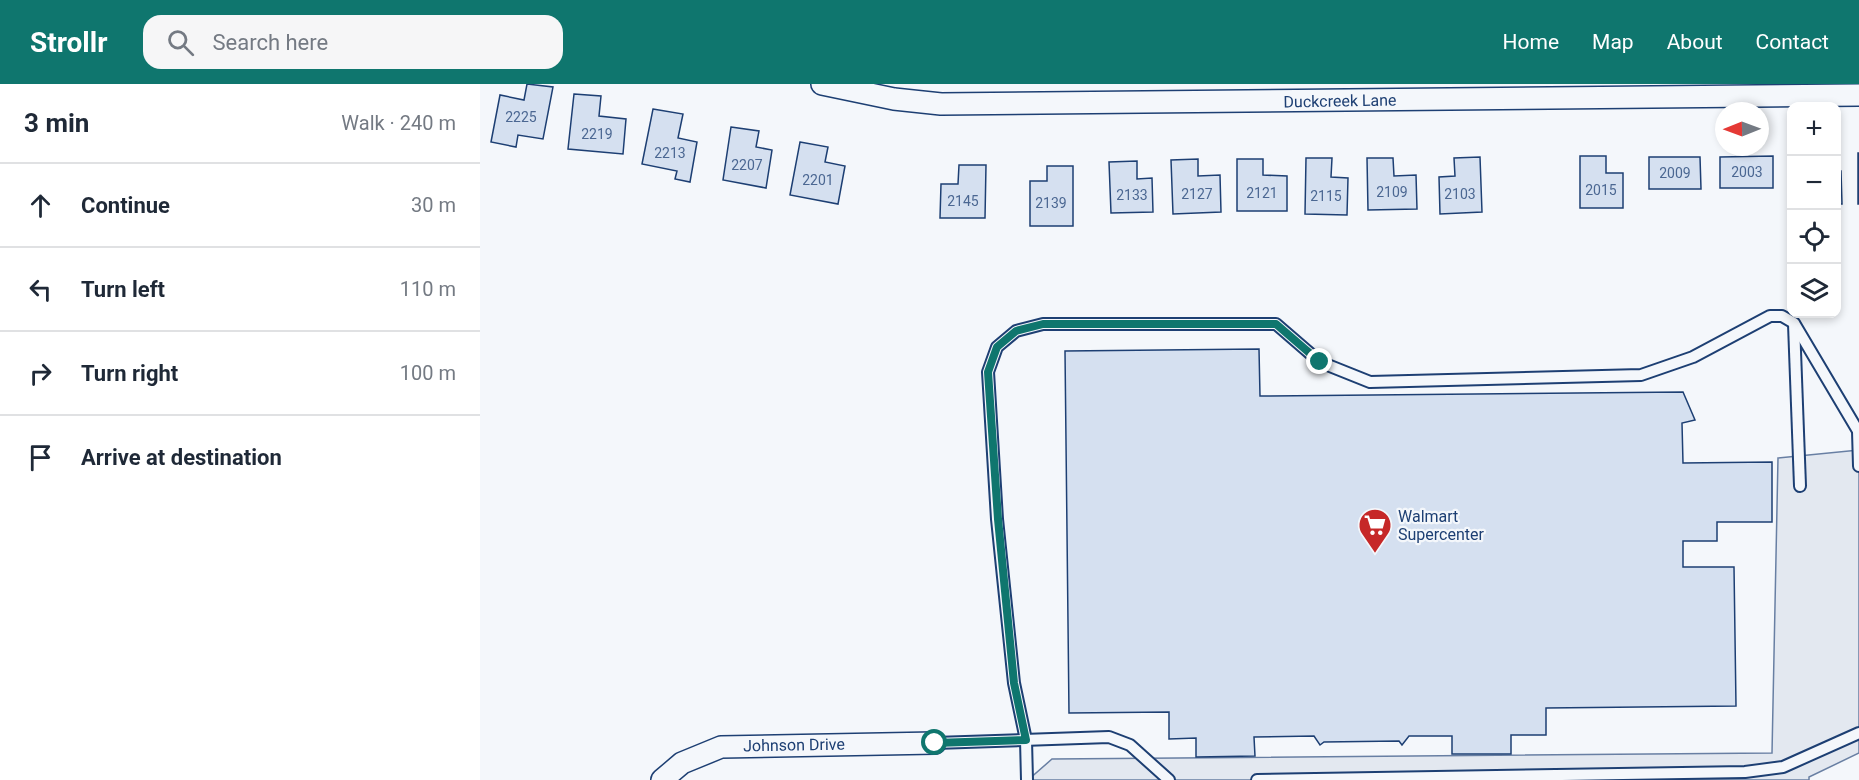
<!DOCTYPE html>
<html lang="en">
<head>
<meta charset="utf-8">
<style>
  :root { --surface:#fff; --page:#f6f6f7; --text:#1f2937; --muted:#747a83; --line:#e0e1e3; --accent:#0f766e }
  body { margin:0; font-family:Roboto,sans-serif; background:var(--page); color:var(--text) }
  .controls { position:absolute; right:18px; top:18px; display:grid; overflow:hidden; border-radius:12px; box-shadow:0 3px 9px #0003 }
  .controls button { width:54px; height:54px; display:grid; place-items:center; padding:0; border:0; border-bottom:2px solid var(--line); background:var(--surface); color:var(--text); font:30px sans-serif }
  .compass { position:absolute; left:1235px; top:18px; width:54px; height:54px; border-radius:50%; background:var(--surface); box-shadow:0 3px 9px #0003; rotate:269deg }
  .stop { position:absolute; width:18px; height:18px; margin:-14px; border:4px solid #0f766e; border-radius:50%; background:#fff }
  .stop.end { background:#0f766e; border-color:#fff; box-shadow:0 2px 6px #0008 }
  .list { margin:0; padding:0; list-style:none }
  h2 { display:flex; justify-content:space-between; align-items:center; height:78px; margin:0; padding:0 24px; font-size:26px }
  h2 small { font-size:20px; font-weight:400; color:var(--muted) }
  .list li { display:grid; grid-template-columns:39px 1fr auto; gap:18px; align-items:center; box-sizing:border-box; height:84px; padding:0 24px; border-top:2px solid var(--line) }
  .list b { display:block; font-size:22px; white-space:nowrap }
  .list em { font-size:20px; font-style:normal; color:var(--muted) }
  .icon { flex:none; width:33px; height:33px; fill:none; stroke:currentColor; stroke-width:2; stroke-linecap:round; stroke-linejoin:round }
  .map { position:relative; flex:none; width:1379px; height:696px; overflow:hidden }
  header { display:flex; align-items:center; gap:36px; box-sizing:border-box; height:84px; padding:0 30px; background:var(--accent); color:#fff }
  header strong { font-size:28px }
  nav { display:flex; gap:33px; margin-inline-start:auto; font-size:21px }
  .search { width:420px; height:54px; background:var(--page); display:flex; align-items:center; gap:15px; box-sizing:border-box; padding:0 21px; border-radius:18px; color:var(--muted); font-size:22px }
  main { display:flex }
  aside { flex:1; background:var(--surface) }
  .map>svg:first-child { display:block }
</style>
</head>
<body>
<header>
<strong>Strollr</strong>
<div class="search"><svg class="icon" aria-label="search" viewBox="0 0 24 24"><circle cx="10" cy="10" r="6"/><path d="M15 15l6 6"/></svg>Search here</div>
<nav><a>Home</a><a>Map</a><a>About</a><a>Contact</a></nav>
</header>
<main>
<aside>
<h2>3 min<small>Walk · 240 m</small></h2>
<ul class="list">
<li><svg class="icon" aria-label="ahead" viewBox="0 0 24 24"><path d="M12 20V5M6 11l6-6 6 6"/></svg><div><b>Continue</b></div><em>30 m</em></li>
<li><svg class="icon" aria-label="left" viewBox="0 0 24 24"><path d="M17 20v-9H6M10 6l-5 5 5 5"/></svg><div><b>Turn left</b></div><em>110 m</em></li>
<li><svg class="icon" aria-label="right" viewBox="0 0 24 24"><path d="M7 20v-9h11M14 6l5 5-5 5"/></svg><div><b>Turn right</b></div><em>100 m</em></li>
<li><svg class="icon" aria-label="arrive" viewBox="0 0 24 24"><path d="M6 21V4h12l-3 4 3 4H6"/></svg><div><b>Arrive at destination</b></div></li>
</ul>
</aside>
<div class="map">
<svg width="1379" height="696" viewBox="0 0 1379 696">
  <rect width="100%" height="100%" fill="#f4f7fb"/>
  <path fill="#e3e8f0" stroke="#687fa3" stroke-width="1.5" d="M 1379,366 L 1379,669 L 1329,693 L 1329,696 L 548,696 L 572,675 L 1292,669 L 1298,374 Z"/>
  <g fill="#d5e0f0" stroke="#1d3f73" stroke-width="1.5">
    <path d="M 47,0 L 73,3 L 63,55 L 38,51 L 36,63 L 11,58 L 20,11 L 44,16 Z"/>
    <path d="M 94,10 L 121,12 L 119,32 L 146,35 L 143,70 L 88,65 Z"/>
    <path d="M 173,25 L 203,30 L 198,54 L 217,58 L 210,98 L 195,95 L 197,87 L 162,80 Z"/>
    <path d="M 251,43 L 279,47 L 276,63 L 292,66 L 286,104 L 243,96 Z"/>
    <path d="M 320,58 L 348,63 L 345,78 L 365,82 L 358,120 L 310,111 Z"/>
    <rect x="1378" y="69" width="1" height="51"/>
    <path d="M 1100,72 L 1126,72 L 1126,89 L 1143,89 L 1143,124 L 1100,124 Z"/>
    <path d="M 1293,72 L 1293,104 L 1240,104 L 1240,73 Z"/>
    <path d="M 1000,73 L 1002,128 L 960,130 L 959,93 L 975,92 L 974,74 Z"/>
    <path d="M 1169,73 L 1220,73 L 1221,105 L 1169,105 Z"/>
    <path d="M 826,74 L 852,74 L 851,93 L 868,94 L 867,131 L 825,130 Z"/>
    <path d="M 887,74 L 913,74 L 914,92 L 936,91 L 937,125 L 888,126 Z"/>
    <path d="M 718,75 L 718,92 L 740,91 L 741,128 L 693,130 L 691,76 Z"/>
    <path d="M 757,75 L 783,75 L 783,91 L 807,92 L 807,127 L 757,127 Z"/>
    <path d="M 657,77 L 657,95 L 672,94 L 673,128 L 631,129 L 629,78 Z"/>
    <path d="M 479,81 L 506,81 L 505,134 L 460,134 L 461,100 L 478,100 Z"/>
    <path d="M 567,82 L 593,82 L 593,142 L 550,142 L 550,97 L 567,97 Z"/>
    <path d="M 1356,87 L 1361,87 L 1362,120 L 1356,120 Z"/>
    <path d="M 779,265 L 780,312 L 1203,308 L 1215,336 L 1202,339 L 1203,379 L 1292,378 L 1292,438 L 1237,438 L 1237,457 L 1203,457 L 1203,483 L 1254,483 L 1256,622 L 1066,624 L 1066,651 L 1031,651 L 1031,670 L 972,670 L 972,652 L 929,652 L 922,661 L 919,657 L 844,658 L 840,661 L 834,652 L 774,653 L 775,672 L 716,673 L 716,654 L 689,655 L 689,628 L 589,629 L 585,267 Z"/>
  </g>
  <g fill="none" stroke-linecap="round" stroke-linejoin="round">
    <g stroke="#1d3f73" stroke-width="14">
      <g id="service">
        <path d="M 1314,240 L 1320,402"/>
        <path d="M 455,659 L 629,653 L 650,661 L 689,696"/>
        <path d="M 547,696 L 546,656 L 534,599 L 517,435 L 508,288 L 517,263 L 536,247 L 563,240 L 796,240 L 840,278 L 890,298 L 1161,291 L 1213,273 L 1290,232 L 1302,232 L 1314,239 L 1378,347 L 1379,382"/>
        <path d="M 777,696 L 1265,688 L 1303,683 L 1379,649"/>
      </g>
    </g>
    <g stroke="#1d3f73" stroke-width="24">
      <g id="minor">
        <path d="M 342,0 L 414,15 L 461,20 L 1379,11"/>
        <path d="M 182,696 L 202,679 L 241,663 L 455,659"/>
      </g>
    </g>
    <use href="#service" stroke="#f4f7fb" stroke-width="10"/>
    <use href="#minor" stroke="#f4f7fb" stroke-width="21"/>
  </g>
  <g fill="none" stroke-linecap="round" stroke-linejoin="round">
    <path stroke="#0f766e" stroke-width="8" d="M 455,659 L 546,656 L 534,599 L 518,435 L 508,288 L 517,263 L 536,247 L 563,240 L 796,240 L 840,278"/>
  </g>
  <defs>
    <g id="supermarket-pin" transform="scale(1.725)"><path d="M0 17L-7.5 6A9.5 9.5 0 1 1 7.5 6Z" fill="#c62828" stroke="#f4f7fb"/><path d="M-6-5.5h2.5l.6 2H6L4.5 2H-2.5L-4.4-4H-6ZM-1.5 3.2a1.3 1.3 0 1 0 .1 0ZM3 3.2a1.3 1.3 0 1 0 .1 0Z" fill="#fff"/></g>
  </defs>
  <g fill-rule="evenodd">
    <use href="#supermarket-pin" x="895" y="441"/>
  </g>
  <g text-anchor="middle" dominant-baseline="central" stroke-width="4.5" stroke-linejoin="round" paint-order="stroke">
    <g font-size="14" fill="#4b6792">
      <text x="41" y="33">2225</text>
      <text x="117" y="50">2219</text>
      <text x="190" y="69">2213</text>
      <text x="267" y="81">2207</text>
      <text x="1267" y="88">2003</text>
      <text x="1195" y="89">2009</text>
      <text x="338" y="96">2201</text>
      <text x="1121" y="106">2015</text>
      <text x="912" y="108">2109</text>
      <text x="782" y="109">2121</text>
      <text x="717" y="110">2127</text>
      <text x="980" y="110">2103</text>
      <text x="652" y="111">2133</text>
      <text x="846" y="112">2115</text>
      <text x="483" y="117">2145</text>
      <text x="571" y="119">2139</text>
    </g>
    <g font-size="16" fill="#1d3f73" stroke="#f4f7fb">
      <text transform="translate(860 17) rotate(-1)">Duckcreek Lane</text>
      <text transform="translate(314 661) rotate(-1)">Johnson Drive</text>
    </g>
    <g font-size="16" fill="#1d3f73" stroke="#f4f7fb" text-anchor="start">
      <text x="918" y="432">Walmart<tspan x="918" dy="18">Supercenter</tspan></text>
    </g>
  </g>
</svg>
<div class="controls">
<button>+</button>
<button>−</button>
<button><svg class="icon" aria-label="locate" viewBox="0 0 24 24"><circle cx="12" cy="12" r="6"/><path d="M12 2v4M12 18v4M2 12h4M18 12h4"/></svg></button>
<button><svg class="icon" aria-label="layers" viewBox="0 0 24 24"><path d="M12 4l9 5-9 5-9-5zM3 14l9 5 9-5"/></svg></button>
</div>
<svg class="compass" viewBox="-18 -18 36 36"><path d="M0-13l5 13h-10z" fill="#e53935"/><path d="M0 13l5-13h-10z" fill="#747a83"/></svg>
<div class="stop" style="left:455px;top:659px"></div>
<div class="stop end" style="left:840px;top:278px"></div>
</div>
</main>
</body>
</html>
